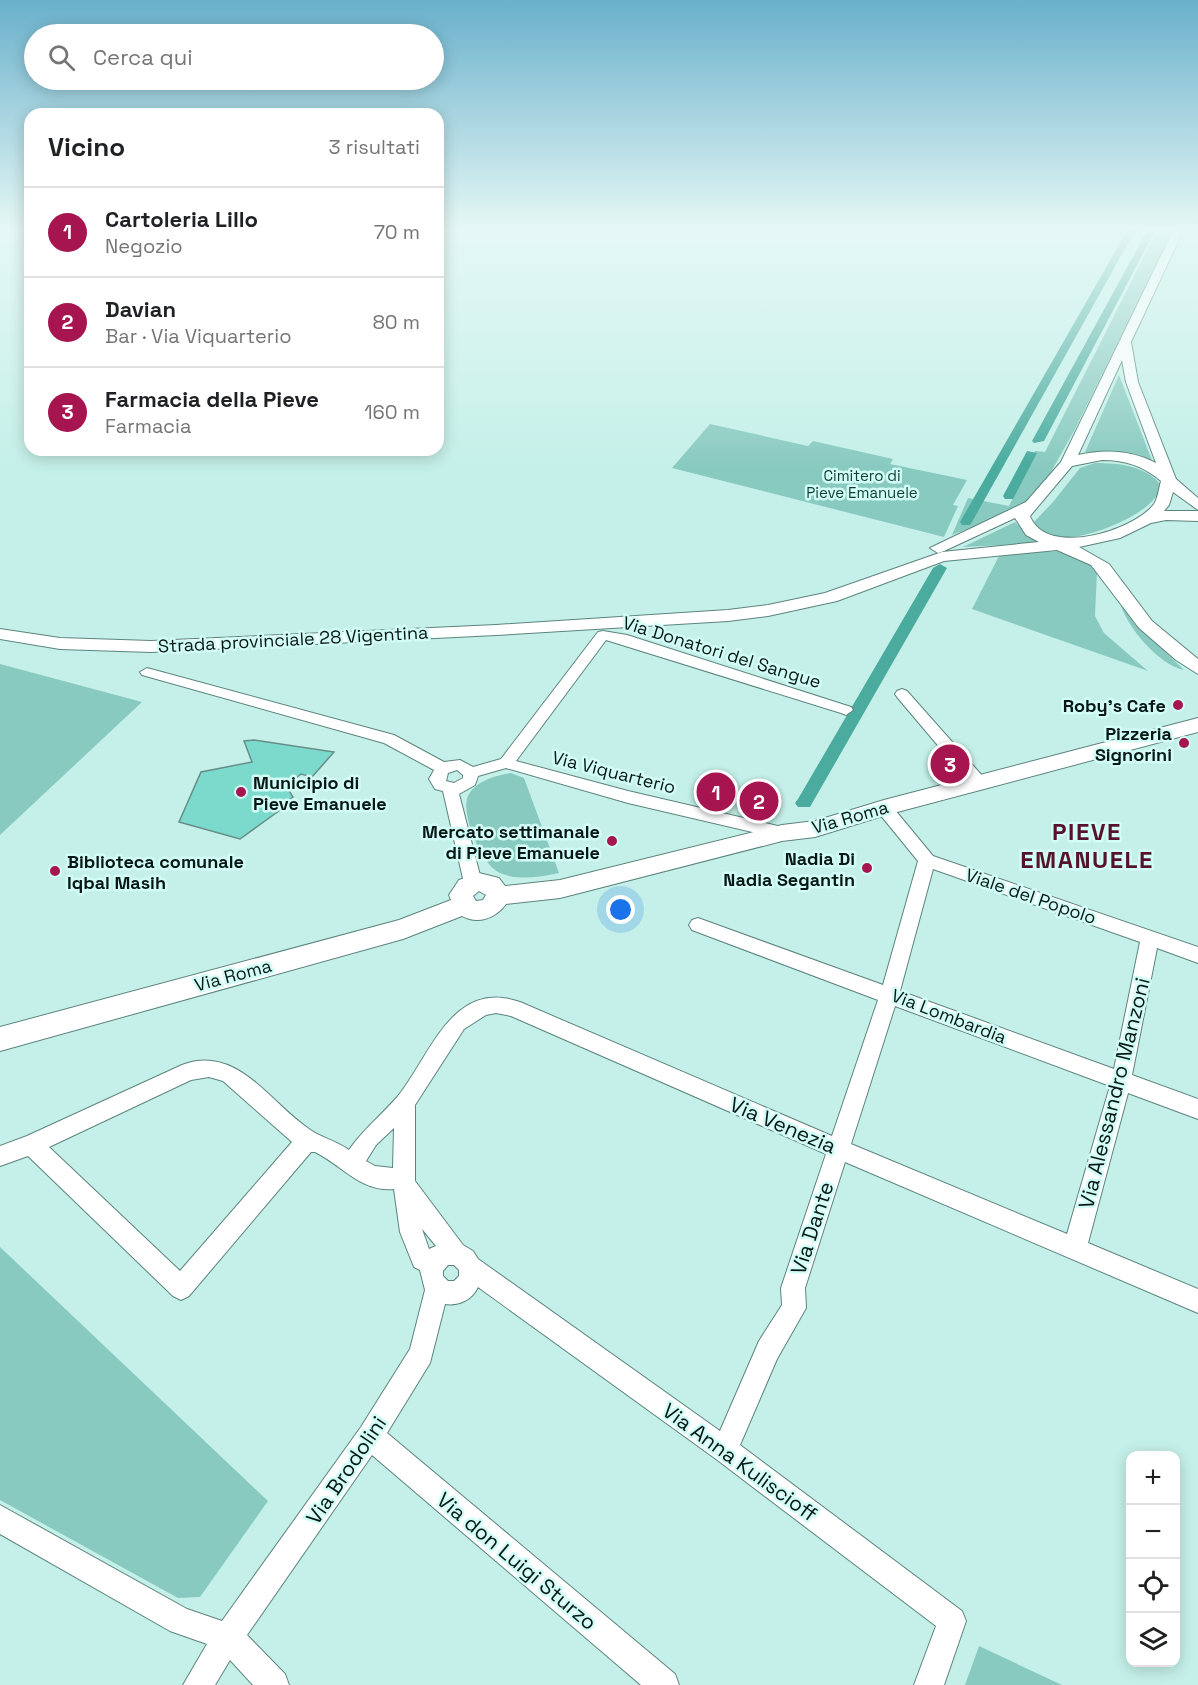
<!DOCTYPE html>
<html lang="it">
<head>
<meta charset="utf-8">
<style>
  :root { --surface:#fff; --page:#f6f6f6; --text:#202124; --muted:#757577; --line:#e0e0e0; --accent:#a71550 }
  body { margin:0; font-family:"Space Grotesk",sans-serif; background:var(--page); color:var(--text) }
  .controls { position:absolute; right:18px; bottom:18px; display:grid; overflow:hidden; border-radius:12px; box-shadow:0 3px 15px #0003 }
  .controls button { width:54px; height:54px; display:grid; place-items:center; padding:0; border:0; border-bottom:2px solid var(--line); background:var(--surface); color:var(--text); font:30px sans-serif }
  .you { position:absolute; left:621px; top:910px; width:21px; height:21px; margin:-15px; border:4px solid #fff; border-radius:50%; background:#1a73e8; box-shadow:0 0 0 9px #1a73e833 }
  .badge { display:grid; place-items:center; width:39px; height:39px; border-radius:50%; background:var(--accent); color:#fff; font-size:20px; font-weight:700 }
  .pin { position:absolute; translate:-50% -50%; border:3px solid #fff; box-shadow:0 2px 6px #0006 }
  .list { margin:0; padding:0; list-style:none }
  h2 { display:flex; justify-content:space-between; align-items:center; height:78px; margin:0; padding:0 24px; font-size:26px }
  h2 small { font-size:20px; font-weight:400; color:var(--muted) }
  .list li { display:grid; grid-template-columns:39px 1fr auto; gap:18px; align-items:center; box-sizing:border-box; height:90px; padding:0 24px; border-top:2px solid var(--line) }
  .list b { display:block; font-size:22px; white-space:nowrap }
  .list p { margin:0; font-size:20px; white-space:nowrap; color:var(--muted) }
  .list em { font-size:20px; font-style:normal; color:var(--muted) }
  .icon { flex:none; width:33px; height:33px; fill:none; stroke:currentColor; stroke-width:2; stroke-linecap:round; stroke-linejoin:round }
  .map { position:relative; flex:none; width:1198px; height:1685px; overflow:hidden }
  .search { position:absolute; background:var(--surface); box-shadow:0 3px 15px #0003; left:24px; top:24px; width:420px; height:66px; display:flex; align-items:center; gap:15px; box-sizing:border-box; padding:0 21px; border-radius:33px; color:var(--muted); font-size:22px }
  .panel { position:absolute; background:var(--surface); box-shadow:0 3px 15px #0003; left:24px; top:108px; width:420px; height:348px; border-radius:18px }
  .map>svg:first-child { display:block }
</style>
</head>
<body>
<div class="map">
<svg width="1198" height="1685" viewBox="0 0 1198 1685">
  <rect width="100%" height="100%" fill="#c5f0e9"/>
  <g fill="#89cac0">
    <path d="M 1157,231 L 1173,231 L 1074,431 L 1042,488 L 1031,499 L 999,517 L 952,535 L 968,498 L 1009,506 L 1035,451 L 1045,452 Z"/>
    <path d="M 1119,375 L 1153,463 L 1109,451 L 1085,452 Z"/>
    <path d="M 710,424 L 808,446 L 813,441 L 893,459 L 890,464 L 967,480 L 953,505 L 958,506 L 944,537 L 672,468 Z"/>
    <path d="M 1095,463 C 1120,463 1149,466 1163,488 C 1158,494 1153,501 1147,506 C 1126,524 1050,557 1034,522 L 1053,502 L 1080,468 Z"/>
    <path d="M 1015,522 L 1023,530 L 1045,543 L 963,547 Z"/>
    <path d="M 1065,551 L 1087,562 L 1097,572 L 1095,616 L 1104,633 L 1148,671 L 972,609 L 1000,554 Z"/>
    <path d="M 1119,599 L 1152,639 L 1184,670 C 1158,665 1124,624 1119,599 Z"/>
    <path d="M 0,664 L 142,702 L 0,835 Z"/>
    <path d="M 511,773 L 524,778 L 559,873 C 539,877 519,881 500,873 C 482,866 460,813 468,796 C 475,781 496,775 511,773 Z"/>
    <path d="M 0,1247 L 268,1501 L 200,1597 L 178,1598 L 0,1500 Z"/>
    <path d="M 979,1646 L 1062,1685 L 965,1685 Z"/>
  </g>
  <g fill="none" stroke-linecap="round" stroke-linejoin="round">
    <g fill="#4bab9f" fill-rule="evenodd">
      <path d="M 1127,231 L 1135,231 L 972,522 L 970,525 L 962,525 L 960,522 Z"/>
      <path d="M 1147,231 L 1155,231 L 1044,441 L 1034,443 L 1032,441 Z"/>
      <path d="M 1027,451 L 1037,453 L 1013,499 L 1005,499 L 1003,496 Z"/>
      <path d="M 940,564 L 947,568 L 810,807 L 798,807 L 795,803 L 798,799 L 933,568 Z"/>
    </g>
  </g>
  <path fill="#7cdacd" stroke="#668e88" stroke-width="1.5" d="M 254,740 L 334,752 L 312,777 L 301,774 L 286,786 L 293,797 L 278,807 L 283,808 L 240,839 L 179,822 L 201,772 L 252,762 L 244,741 Z"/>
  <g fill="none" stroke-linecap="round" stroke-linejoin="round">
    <g stroke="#5c847e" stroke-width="2">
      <g id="street">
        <path d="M 603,631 L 627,635 L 851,707 L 853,710 L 846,715 L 841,713 L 606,640 L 516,761 L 628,791 L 782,827 L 790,833 L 788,837 L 782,839 L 628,803 L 506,768 L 478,776 L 475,785 L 459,794 L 482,883 L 479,888 L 467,888 L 464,883 L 443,791 L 435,789 L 429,779 L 434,770 L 384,743 L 142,675 L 140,672 L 147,668 L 394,735 L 444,762 L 460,760 L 473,767 L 501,759 L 598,632 ZM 457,770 L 463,775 L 463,778 L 454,783 L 446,781 L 448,773 Z"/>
        <path d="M 902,689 L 907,691 L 985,779 L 987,783 L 985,787 L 973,787 L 897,697 L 895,694 L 897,691 Z"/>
        <path d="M 884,802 L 890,804 L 933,856 L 1198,947 L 1198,963 L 1157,948 L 1132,1075 L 1198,1099 L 1198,1119 L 1128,1093 L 1088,1243 L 1198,1289 L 1198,1313 L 845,1162 L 805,1288 L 806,1308 L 777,1359 L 740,1445 L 962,1611 L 966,1621 L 944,1685 L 914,1685 L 936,1626 L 716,1459 L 478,1287 C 472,1300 459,1306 445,1304 L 430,1363 L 387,1433 L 675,1674 L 679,1685 L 641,1685 L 372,1455 L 247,1635 L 285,1674 L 289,1685 L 253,1685 L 230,1660 L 215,1685 L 183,1685 L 207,1644 L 170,1631 L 0,1534 L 0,1505 L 187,1609 L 222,1621 L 361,1427 L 410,1349 L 425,1290 L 420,1270 L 414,1267 L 400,1232 L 394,1189 C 360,1192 342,1165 315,1152 L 311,1152 L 189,1296 L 181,1300 L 173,1296 L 28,1156 L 0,1166 L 0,1146 L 27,1136 L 182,1065 C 237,1044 269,1102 309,1129 C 319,1137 335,1140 349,1150 C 363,1129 382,1115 398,1096 C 431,1055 452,978 520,1002 L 832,1136 L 878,1000 L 692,930 L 689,925 L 692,920 L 698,918 L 883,985 L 918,861 L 878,812 L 876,808 ZM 933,869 L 1140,942 L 1114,1069 L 900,991 ZM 895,1006 L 1110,1086 L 1067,1234 L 851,1144 ZM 496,1013 L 511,1016 L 826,1154 L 781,1288 L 782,1305 L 759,1341 L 720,1431 L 478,1259 L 473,1251 L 463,1245 L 415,1181 L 415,1105 L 464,1029 L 486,1015 ZM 209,1077 L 223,1081 L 292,1142 L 180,1271 L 49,1147 L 191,1080 ZM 394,1128 L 393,1168 L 375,1166 L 366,1161 L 376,1145 ZM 422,1229 L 423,1230 L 436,1246 L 429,1249 ZM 448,1265 L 454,1265 L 459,1270 L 459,1276 L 454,1281 L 448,1281 L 443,1276 L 443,1271 Z"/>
      </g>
    </g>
    <g stroke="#5c847e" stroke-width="2">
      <g id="secondary">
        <path d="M 1173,231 L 1183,231 L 1131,342 L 1138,382 L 1176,479 L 1198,498 L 1198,510 L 1173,492 L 1169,505 L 1164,511 L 1198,511 L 1198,521 L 1166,520 L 1151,523 L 1120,538 L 1079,547 L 1109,564 L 1152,621 L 1198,659 L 1198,674 L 1176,660 L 1139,628 L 1091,565 L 1057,550 L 944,561 L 837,601 L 768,616 L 728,621 L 496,635 L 151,652 L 60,649 L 0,639 L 0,629 L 60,638 L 151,641 L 496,625 L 728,610 L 768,605 L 825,593 L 942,552 L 1039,542 L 1026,535 L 1015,518 L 944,551 L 938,553 L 930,548 L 1026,502 L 1061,462 ZM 1122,360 L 1126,382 L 1156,463 C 1131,450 1105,449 1078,455 ZM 1102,460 C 1126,460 1143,466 1161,481 C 1159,488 1158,498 1154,504 C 1134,531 1046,558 1030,516 L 1072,466 Z"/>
        <path d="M 1198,718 L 1198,732 L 886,815 L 815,837 L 782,841 L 560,898 L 506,904 C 496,918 478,925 462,916 L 403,939 L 0,1051 L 0,1027 L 399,920 L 451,900 L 449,895 L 459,880 L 479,873 L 499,878 L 505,886 L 560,880 L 782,825 L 815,821 L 884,800 ZM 479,891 L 486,895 L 483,900 L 476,901 L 473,896 Z"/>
      </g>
    </g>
    <use href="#street" fill="#fff" fill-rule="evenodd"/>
    <use href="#secondary" fill="#fff" fill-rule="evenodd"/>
  </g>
  <linearGradient id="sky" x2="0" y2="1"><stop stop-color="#69b0cb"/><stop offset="0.49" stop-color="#e5f8f5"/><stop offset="1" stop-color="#e5f8f5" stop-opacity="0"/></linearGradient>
  <rect width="1198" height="467" fill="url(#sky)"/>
  <g fill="#a71550" stroke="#d2fdf6" stroke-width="2">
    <circle cx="1178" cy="705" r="6"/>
    <circle cx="1184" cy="743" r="6"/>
    <circle cx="241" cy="792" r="6"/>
    <circle cx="612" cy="841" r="6"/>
    <circle cx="867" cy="868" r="6"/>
    <circle cx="55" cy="871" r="6"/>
  </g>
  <g text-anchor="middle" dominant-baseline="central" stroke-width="5" stroke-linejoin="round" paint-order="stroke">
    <g font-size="15" fill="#0e3b36" stroke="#d2fdf6">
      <text x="862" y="475">Cimitero di<tspan x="862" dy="17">Pieve Emanuele</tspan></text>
    </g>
    <g font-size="18" fill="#071715" stroke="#d2fdf6">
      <text transform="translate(293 639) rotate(-3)">Strada provinciale 28 Vigentina</text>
      <text transform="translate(722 652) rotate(17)">Via Donatori del Sangue</text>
      <text transform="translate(614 772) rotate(14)">Via Viquarterio</text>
      <text transform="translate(850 817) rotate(-16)">Via Roma</text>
      <text transform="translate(1031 896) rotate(19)">Viale del Popolo</text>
      <text transform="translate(233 975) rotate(-15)">Via Roma</text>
      <text transform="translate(949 1016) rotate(21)">Via Lombardia</text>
    </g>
    <g font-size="18" font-weight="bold" fill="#071715" stroke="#d2fdf6" text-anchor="end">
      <text x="1166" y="705">Roby's Cafe</text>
      <text x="1172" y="733">Pizzeria<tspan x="1172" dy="21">Signorini</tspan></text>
      <text x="253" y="782" text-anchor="start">Municipio di<tspan x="253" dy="21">Pieve Emanuele</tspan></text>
      <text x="600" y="831">Mercato settimanale<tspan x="600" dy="21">di Pieve Emanuele</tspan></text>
      <text x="855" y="858">Nadia Di<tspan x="855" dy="21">Nadia Segantin</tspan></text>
      <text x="67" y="861" text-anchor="start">Biblioteca comunale<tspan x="67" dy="21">Iqbal Masih</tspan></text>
    </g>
    <g font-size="21" fill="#071715" stroke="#d2fdf6">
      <text transform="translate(1114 1093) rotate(-76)">Via Alessandro Manzoni</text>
      <text transform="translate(783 1125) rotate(23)">Via Venezia</text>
      <text transform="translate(812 1228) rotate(-72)">Via Dante</text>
      <text transform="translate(740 1462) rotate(36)">Via Anna Kuliscioff</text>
      <text transform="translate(346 1470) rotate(-56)">Via Brodolini</text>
      <text transform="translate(517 1561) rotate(40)">Via don Luigi Sturzo</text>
    </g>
    <g font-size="24" font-weight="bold" letter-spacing="1.5" fill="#56132a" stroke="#d2fdf6">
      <text x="1087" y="831">PIEVE<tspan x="1087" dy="28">EMANUELE</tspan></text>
    </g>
  </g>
</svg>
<div class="controls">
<button>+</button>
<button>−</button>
<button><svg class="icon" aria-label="locate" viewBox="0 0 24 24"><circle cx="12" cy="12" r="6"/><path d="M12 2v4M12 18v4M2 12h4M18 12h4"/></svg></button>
<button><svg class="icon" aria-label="layers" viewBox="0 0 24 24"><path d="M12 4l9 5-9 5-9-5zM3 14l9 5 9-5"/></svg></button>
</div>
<div class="you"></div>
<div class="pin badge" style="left:716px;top:792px">1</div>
<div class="pin badge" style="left:759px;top:801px">2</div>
<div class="pin badge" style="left:950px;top:764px">3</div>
<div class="search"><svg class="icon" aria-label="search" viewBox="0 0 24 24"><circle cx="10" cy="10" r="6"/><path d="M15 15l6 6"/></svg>Cerca qui</div>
<section class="panel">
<h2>Vicino<small>3 risultati</small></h2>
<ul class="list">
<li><span class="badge">1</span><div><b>Cartoleria Lillo</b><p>Negozio</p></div><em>70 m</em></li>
<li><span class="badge">2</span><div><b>Davian</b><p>Bar · Via Viquarterio</p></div><em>80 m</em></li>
<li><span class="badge">3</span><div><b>Farmacia della Pieve</b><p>Farmacia</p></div><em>160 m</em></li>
</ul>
</section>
</div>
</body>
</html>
